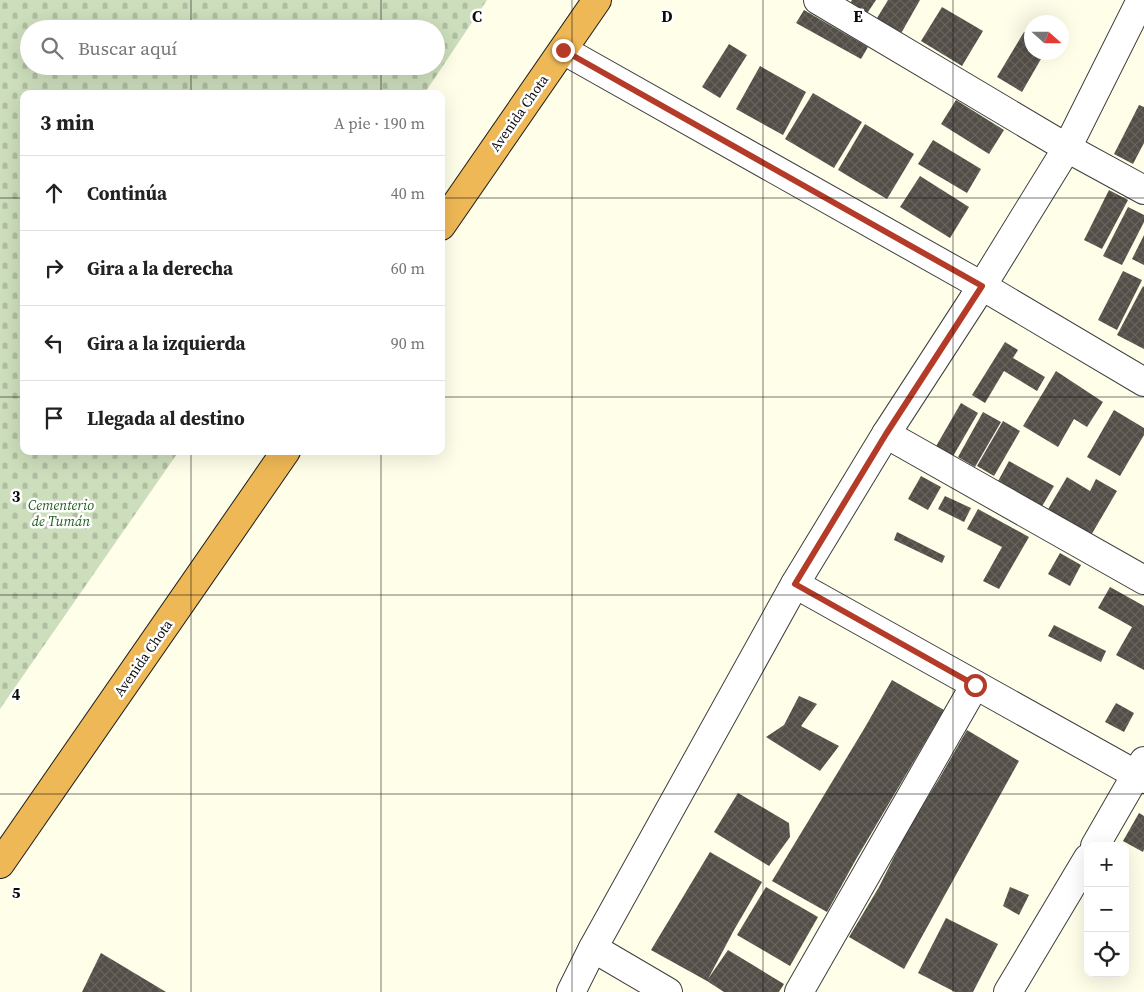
<!DOCTYPE html>
<html lang="es">
<head>
<meta charset="utf-8">
<style>
  :root { --surface:#fff; --page:#f6f6f6; --text:#222; --muted:#767676; --line:#e0e0e0 }
  body { margin:0; font-family:"Source Serif 4",serif; background:var(--page); color:var(--text) }
  .controls { position:absolute; right:15px; bottom:15px; display:grid; overflow:hidden; border-radius:10px; box-shadow:0 5px 20px #0002 }
  .controls button { width:45px; height:45px; display:grid; place-items:center; padding:0; border:0; border-bottom:1px solid var(--line); background:var(--surface); color:var(--text); font:25px sans-serif }
  .compass { position:absolute; left:1024px; top:15px; width:45px; height:45px; border-radius:50%; background:var(--surface); box-shadow:0 5px 20px #0002; rotate:111deg }
  .stop { position:absolute; width:15px; height:15px; margin:-11px; border:4px solid #b53b29; border-radius:50%; background:#fff }
  .stop.end { background:#b53b29; border-color:#fff; box-shadow:0 1px 5px #0008 }
  .list { margin:0; padding:0; list-style:none }
  h2 { display:flex; justify-content:space-between; align-items:center; height:65px; margin:0; padding:0 20px; font-size:21px }
  h2 small { font-size:16px; font-weight:400; color:var(--muted) }
  .list li { display:grid; grid-template-columns:32px 1fr auto; gap:15px; align-items:center; box-sizing:border-box; height:75px; padding:0 20px; border-top:1px solid var(--line) }
  .list b { display:block; font-size:19px; white-space:nowrap }
  .list em { font-size:16px; font-style:normal; color:var(--muted) }
  .icon { flex:none; width:28px; height:28px; fill:none; stroke:currentColor; stroke-width:2; stroke-linecap:round; stroke-linejoin:round }
  .map { position:relative; flex:none; width:1144px; height:992px; overflow:hidden }
  .search { position:absolute; background:var(--surface); box-shadow:0 5px 20px #0002; left:20px; top:20px; width:425px; height:55px; display:flex; align-items:center; gap:12px; box-sizing:border-box; padding:0 18px; border-radius:28px; color:var(--muted); font-size:19px }
  .panel { position:absolute; background:var(--surface); box-shadow:0 5px 20px #0002; left:20px; top:90px; width:425px; height:365px; border-radius:10px }
  .map>svg:first-child { display:block }
</style>
</head>
<body>
<div class="map">
<svg width="1144" height="992" viewBox="0 0 1144 992">
  <defs>
    <pattern id="cemetery-stones" width="16" height="16" patternUnits="userSpaceOnUse" patternTransform="scale(1.25)"><rect width="16" height="16" fill="#cddebc"/><path d="M2 7V4a2 2 0 0 1 4 0v3zM10 15v-3a2 2 0 0 1 4 0v3z" fill="#afbda0"/></pattern>
    <pattern id="building-cross-hatch" width="8" height="8" patternUnits="userSpaceOnUse" patternTransform="scale(1.25)"><rect width="8" height="8" fill="#534e47"/><path d="M0 0l8 8M0 8l8-8" fill="none" stroke="#67635d"/></pattern>
  </defs>
  <rect width="100%" height="100%" fill="#fefee9"/>
  <path fill="url(#cemetery-stones)" fill-rule="evenodd" d="M 0,0 L 487,0 L 424,94 L 24,94 L 24,451 L 179,451 L 0,709 ZM 29,29 L 436,29 L 436,66 L 29,66 Z"/>
  <g fill="url(#building-cross-hatch)">
    <path d="M 852,0 L 876,0 L 862,21 L 845,11 Z"/>
    <path d="M 888,0 L 920,0 L 899,37 L 874,23 Z"/>
    <path d="M 942,7 L 983,31 L 962,66 L 921,41 Z"/>
    <path d="M 804,10 L 868,47 L 861,59 L 796,23 Z"/>
    <path d="M 1024,32 L 1032,37 L 1032,52 L 1045,52 L 1022,92 L 997,77 Z"/>
    <path d="M 729,44 L 747,55 L 720,98 L 702,87 Z"/>
    <path d="M 760,66 L 806,92 L 783,135 L 736,109 Z"/>
    <path d="M 813,93 L 862,122 L 834,168 L 785,139 Z"/>
    <path d="M 956,100 L 1004,130 L 989,154 L 941,124 Z"/>
    <path d="M 1139,105 L 1144,107 L 1144,143 L 1133,164 L 1114,154 Z"/>
    <path d="M 865,124 L 914,154 L 887,199 L 838,170 Z"/>
    <path d="M 933,140 L 981,169 L 967,193 L 918,164 Z"/>
    <path d="M 920,176 L 969,207 L 950,238 L 900,207 Z"/>
    <path d="M 1109,190 L 1128,200 L 1102,249 L 1084,240 Z"/>
    <path d="M 1128,207 L 1144,215 L 1144,222 L 1122,265 L 1103,256 Z"/>
    <path d="M 1144,235 L 1144,265 L 1132,259 Z"/>
    <path d="M 1123,271 L 1142,280 L 1117,330 L 1098,320 Z"/>
    <path d="M 1143,286 L 1144,287 L 1144,349 L 1117,335 Z"/>
    <path d="M 1005,342 L 1018,350 L 1013,358 L 1045,377 L 1037,391 L 1004,371 L 985,403 L 972,395 Z"/>
    <path d="M 1056,371 L 1103,402 L 1087,427 L 1074,419 L 1058,447 L 1023,426 Z"/>
    <path d="M 961,403 L 978,413 L 952,458 L 935,448 Z"/>
    <path d="M 1114,410 L 1144,428 L 1144,435 L 1120,476 L 1087,457 Z"/>
    <path d="M 983,412 L 1001,422 L 975,467 L 958,457 Z"/>
    <path d="M 1003,421 L 1020,431 L 994,476 L 977,466 Z"/>
    <path d="M 1009,461 L 1054,486 L 1041,508 L 997,483 Z"/>
    <path d="M 921,476 L 941,487 L 928,510 L 908,499 Z"/>
    <path d="M 1067,477 L 1090,491 L 1096,479 L 1117,491 L 1090,537 L 1047,511 Z"/>
    <path d="M 945,496 L 971,508 L 964,522 L 938,509 Z"/>
    <path d="M 978,509 L 1029,537 L 999,589 L 983,581 L 1002,547 L 967,529 Z"/>
    <path d="M 897,532 L 945,556 L 942,563 L 894,540 Z"/>
    <path d="M 1060,553 L 1081,565 L 1070,586 L 1048,574 Z"/>
    <path d="M 1110,587 L 1144,606 L 1144,670 L 1116,655 L 1132,627 L 1098,608 Z"/>
    <path d="M 1054,625 L 1106,651 L 1101,662 L 1048,636 Z"/>
    <path d="M 892,680 L 944,710 L 855,861 L 827,912 L 772,881 L 864,729 Z"/>
    <path d="M 799,696 L 817,704 L 801,726 L 839,746 L 820,771 L 766,737 L 784,725 Z"/>
    <path d="M 1116,703 L 1134,713 L 1124,732 L 1105,722 Z"/>
    <path d="M 967,730 L 1019,761 L 904,969 L 849,937 L 879,887 L 908,829 L 939,779 Z"/>
    <path d="M 738,793 L 789,823 L 790,837 L 769,866 L 714,832 Z"/>
    <path d="M 1139,813 L 1144,816 L 1144,849 L 1143,852 L 1123,841 Z"/>
    <path d="M 710,852 L 762,882 L 734,930 L 708,979 L 728,950 L 784,984 L 779,992 L 724,992 L 707,981 L 651,950 Z"/>
    <path d="M 766,887 L 818,917 L 790,966 L 737,935 Z"/>
    <path d="M 1010,887 L 1029,895 L 1019,915 L 1003,906 Z"/>
    <path d="M 946,918 L 998,944 L 973,992 L 955,992 L 918,973 Z"/>
    <path d="M 101,953 L 166,992 L 82,992 Z"/>
  </g>
  <g fill="none" stroke-linecap="round" stroke-linejoin="round">
    <g stroke="#3e3e3e" stroke-width="30">
      <g id="minor">
        <path d="M 818,0 L 1067,148 L 1144,190"/>
        <path d="M 563,50 L 982,286 L 1144,382"/>
        <path d="M 886,434 L 1144,580"/>
        <path d="M 795,584 L 1144,779"/>
        <path d="M 1095,846 L 1144,761"/>
        <path d="M 593,948 L 668,992"/>
        <path d="M 571,992 L 593,948 L 795,584 L 886,434 L 982,286 L 1067,148 L 1141,0"/>
        <path d="M 799,992 L 975,685"/>
        <path d="M 1008,992 L 1088,858"/>
      </g>
    </g>
    <g stroke="#1c1c1c" stroke-width="30">
      <g id="highway">
        <path d="M 441,226 L 597,0"/>
        <path d="M 0,864 L 286,451"/>
      </g>
    </g>
    <use href="#minor" stroke="#fff" stroke-width="28"/>
    <use href="#highway" stroke="#efb856" stroke-width="28"/>
  </g>
  <g fill="none" stroke-linecap="round" stroke-linejoin="round">
    <path stroke="#b53b29" stroke-width="6" d="M 563,50 L 982,286 L 886,434 L 795,584 L 975,685"/>
  </g>
  <path fill="none" stroke="#0b0b0b" stroke-width="1" stroke-opacity="0.55" d="M 191,0 L 191,29M 381,0 L 381,29M 572,0 L 572,992M 763,0 L 763,992M 953,0 L 953,992M 191,66 L 191,94M 381,66 L 381,94M 0,198 L 24,198M 441,198 L 1144,198M 0,397 L 24,397M 441,397 L 1144,397M 191,451 L 191,992M 381,451 L 381,992M 0,595 L 1144,595M 0,794 L 1144,794"/>
  <g text-anchor="middle" dominant-baseline="central" stroke-width="5" stroke-linejoin="round" paint-order="stroke">
    <g font-size="14" fill="#0b0b0b" stroke="#fff">
      <text transform="translate(519 113) rotate(-55)">Avenida Chota</text>
      <text transform="translate(143 658) rotate(-55)">Avenida Chota</text>
    </g>
    <g font-size="14" font-style="italic" fill="#205f1e" stroke="#fff">
      <text x="61" y="505">Cementerio<tspan x="61" dy="16">de Tumán</tspan></text>
    </g>
  </g>
  <g font-size="16" text-anchor="middle" font-weight="bold" fill="#0b0b0b" stroke="#fff" stroke-width="5" stroke-linejoin="round" paint-order="stroke">
    <text x="477" y="22">C</text>
    <text x="667" y="22">D</text>
    <text x="858" y="22">E</text>
    <text x="16" y="502">3</text>
    <text x="16" y="700">4</text>
    <text x="16" y="898">5</text>
  </g>
</svg>
<div class="controls">
<button>+</button>
<button>−</button>
<button><svg class="icon" aria-label="locate" viewBox="0 0 24 24"><circle cx="12" cy="12" r="6"/><path d="M12 2v4M12 18v4M2 12h4M18 12h4"/></svg></button>
</div>
<svg class="compass" viewBox="-18 -18 36 36"><path d="M0-13l5 13h-10z" fill="#e53935"/><path d="M0 13l5-13h-10z" fill="#767676"/></svg>
<div class="stop" style="left:975px;top:685px"></div>
<div class="stop end" style="left:563px;top:50px"></div>
<div class="search"><svg class="icon" aria-label="search" viewBox="0 0 24 24"><circle cx="10" cy="10" r="6"/><path d="M15 15l6 6"/></svg>Buscar aquí</div>
<section class="panel">
<h2>3 min<small>A pie · 190 m</small></h2>
<ul class="list">
<li><svg class="icon" aria-label="ahead" viewBox="0 0 24 24"><path d="M12 20V5M6 11l6-6 6 6"/></svg><div><b>Continúa</b></div><em>40 m</em></li>
<li><svg class="icon" aria-label="right" viewBox="0 0 24 24"><path d="M7 20v-9h11M14 6l5 5-5 5"/></svg><div><b>Gira a la derecha</b></div><em>60 m</em></li>
<li><svg class="icon" aria-label="left" viewBox="0 0 24 24"><path d="M17 20v-9H6M10 6l-5 5 5 5"/></svg><div><b>Gira a la izquierda</b></div><em>90 m</em></li>
<li><svg class="icon" aria-label="arrive" viewBox="0 0 24 24"><path d="M6 21V4h12l-3 4 3 4H6"/></svg><div><b>Llegada al destino</b></div></li>
</ul>
</section>
</div>
</body>
</html>
